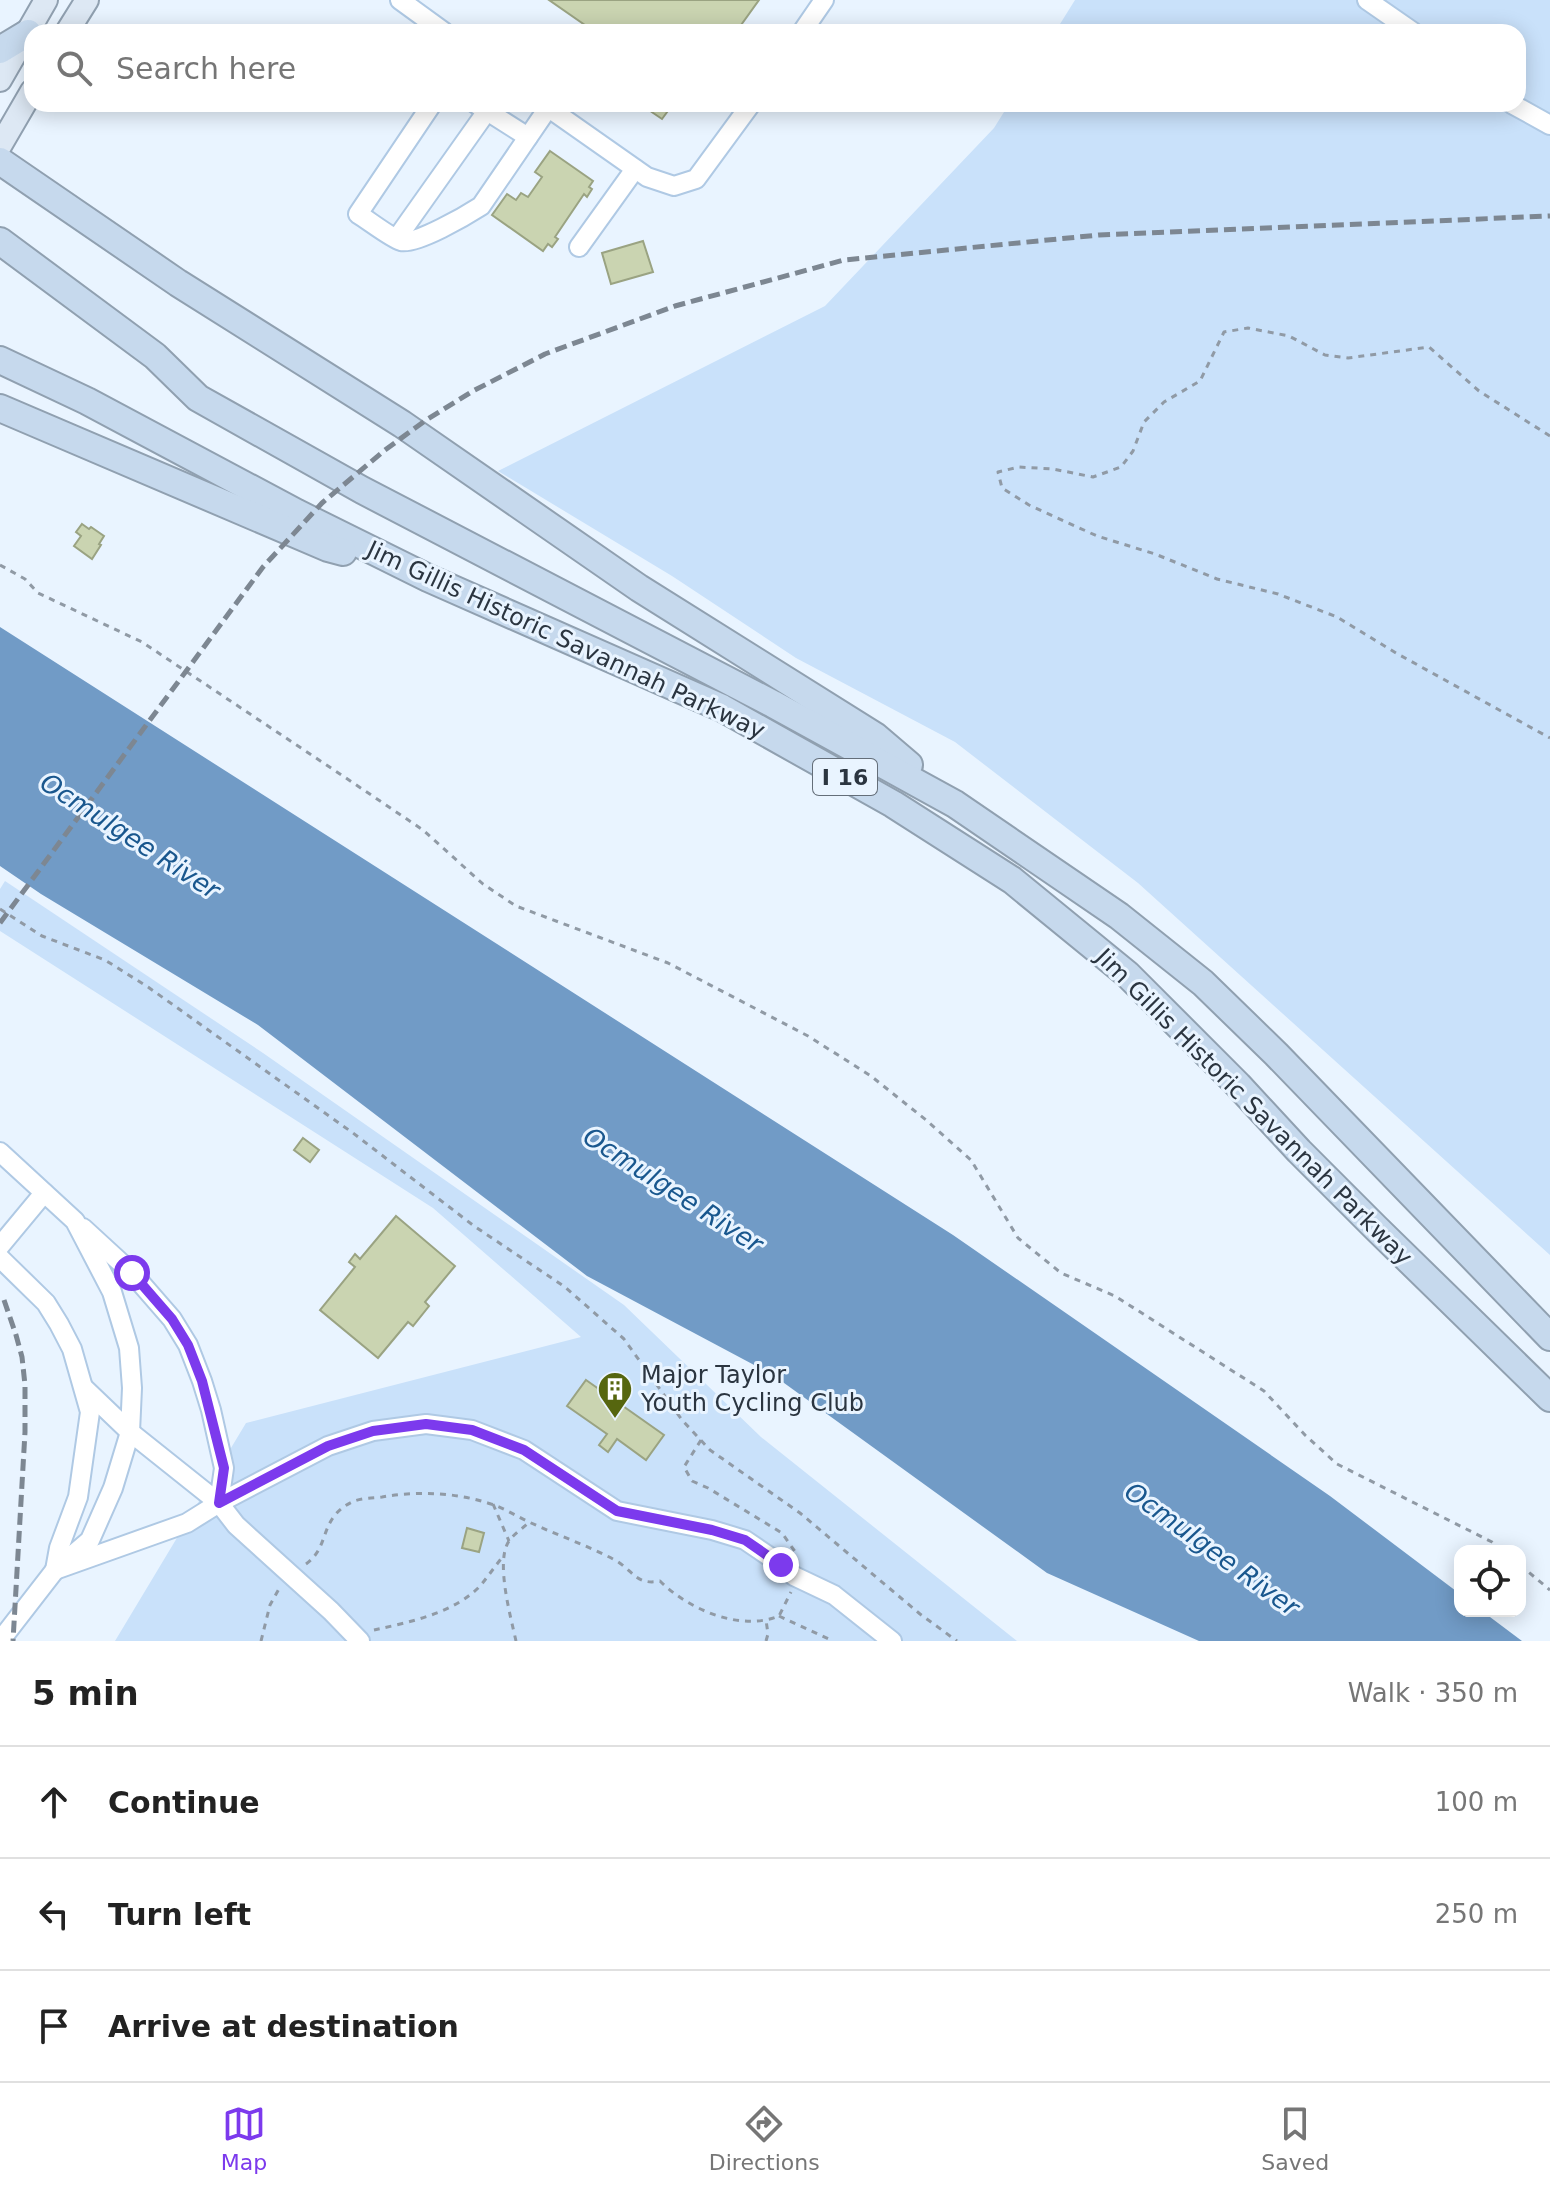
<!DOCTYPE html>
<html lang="en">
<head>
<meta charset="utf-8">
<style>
  :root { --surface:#fff; --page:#f6f6f6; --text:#222; --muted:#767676; --line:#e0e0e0; --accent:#7c3aed }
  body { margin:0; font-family:"DejaVu Sans",sans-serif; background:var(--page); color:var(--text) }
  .controls { position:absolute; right:24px; bottom:24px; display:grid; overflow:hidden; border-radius:16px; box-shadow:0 4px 20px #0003 }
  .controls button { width:72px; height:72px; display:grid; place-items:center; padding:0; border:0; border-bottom:2px solid var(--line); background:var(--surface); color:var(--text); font:40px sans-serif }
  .stop { position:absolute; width:24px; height:24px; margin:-18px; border:6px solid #7c3aed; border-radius:50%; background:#fff }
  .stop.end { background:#7c3aed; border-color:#fff; box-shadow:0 2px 8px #0008 }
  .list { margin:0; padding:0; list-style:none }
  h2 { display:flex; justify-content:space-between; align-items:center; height:104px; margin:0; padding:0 32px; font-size:34px }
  h2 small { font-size:26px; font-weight:400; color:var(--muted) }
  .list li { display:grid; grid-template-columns:52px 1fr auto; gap:24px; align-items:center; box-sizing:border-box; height:112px; padding:0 32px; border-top:2px solid var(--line) }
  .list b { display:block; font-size:30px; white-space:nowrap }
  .list em { font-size:26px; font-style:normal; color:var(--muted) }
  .icon { flex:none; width:44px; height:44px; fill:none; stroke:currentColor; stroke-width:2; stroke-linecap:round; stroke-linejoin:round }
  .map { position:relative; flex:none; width:1550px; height:1641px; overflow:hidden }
  .search { position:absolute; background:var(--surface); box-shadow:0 4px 20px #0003; left:24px; right:24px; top:24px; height:88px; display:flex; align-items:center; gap:20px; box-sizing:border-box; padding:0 28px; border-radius:24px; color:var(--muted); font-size:30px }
  .sheet { height:440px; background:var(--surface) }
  nav { display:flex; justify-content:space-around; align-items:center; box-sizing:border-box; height:112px; border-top:2px solid var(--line); background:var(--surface); font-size:22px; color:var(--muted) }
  nav a { display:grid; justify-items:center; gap:4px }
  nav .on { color:var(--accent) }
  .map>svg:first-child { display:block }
</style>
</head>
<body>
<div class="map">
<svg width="1550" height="1641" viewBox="0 0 1550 1641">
  <rect width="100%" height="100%" fill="#e9f4ff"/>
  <g fill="#c9e1fa">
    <path d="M 1075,0 L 1550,0 L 1550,1255 L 1138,883 L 955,742 L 796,658 L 672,576 L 498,471 L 825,306 L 994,128 L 1009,104 L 1518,104 L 1518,32 L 1055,32 Z"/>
    <path d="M 5,881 L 263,1053 L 624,1305 L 761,1437 L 1017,1641 L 115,1641 L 246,1423 L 581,1337 L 433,1208 L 0,931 L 0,889 Z"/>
  </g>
  <path fill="#719bc6" d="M 0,627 L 953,1235 L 1330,1496 L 1460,1594 L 1460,1611 L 1482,1611 L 1522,1641 L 1199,1641 L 1047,1573 L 773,1375 L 587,1276 L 258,1025 L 41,894 L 0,866 Z"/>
  <g fill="#cad4b1" stroke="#9aa382" stroke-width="2">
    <path d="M 549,0 L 759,0 L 736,32 L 595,32 Z"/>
    <path d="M 640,104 L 673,104 L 662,119 Z"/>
    <path d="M 550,151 L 593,181 L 589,187 L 592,189 L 587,197 L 584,194 L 555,237 L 558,239 L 552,247 L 548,244 L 543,251 L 492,215 L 507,194 L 516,200 L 521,193 L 528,197 L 542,177 L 535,172 Z"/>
    <path d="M 643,241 L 653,272 L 611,284 L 602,253 Z"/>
    <path d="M 82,524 L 89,529 L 91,527 L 104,536 L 99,544 L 101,545 L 92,559 L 74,546 L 81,536 L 76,532 Z"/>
    <path d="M 303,1138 L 319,1150 L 310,1162 L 294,1150 Z"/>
    <path d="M 396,1216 L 455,1266 L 425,1302 L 429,1306 L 413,1326 L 408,1322 L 378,1358 L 320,1310 L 355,1267 L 349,1262 L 355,1254 L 360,1259 Z"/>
    <path d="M 586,1380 L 664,1435 L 646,1460 L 617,1439 L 608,1452 L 599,1445 L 607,1434 L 567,1406 Z"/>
    <path d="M 467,1528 L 484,1533 L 479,1552 L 462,1548 Z"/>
  </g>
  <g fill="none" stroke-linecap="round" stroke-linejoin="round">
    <g stroke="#afc9e4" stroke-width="22">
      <g id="minor">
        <path d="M 400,0 L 444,32"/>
        <path d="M 1367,0 L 1413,32"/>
        <path d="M 802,32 L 824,0"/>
        <path d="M 432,104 L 358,214 C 368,220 391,238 401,241 C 416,245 467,215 481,206 L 548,108"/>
        <path d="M 476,104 L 528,137"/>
        <path d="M 543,104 L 647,177 L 674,186 L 696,179 L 751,104"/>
        <path d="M 1512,104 L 1550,125"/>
        <path d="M 397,238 L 487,111"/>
        <path d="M 579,247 L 635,169"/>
        <path d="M 0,1152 L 75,1221 L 112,1292 L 129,1348 L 132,1388 L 130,1432 L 113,1488 L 90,1540 L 55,1570 L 0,1641"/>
        <path d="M 83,1228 L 132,1273 L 172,1319 L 188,1345 L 202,1381 L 211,1410 L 224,1468 L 219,1503"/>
        <path d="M 0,1246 L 44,1193"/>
        <path d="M 0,1258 L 46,1303 L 59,1324 L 72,1349 L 90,1412 L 78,1497 L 59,1548 L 55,1570"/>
        <path d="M 84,1388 L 130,1432 L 219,1503 L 236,1525 L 331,1611 L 360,1641"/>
        <path d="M 55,1570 L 187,1523 L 219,1503 L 328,1446 L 373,1431 L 426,1424 L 472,1430 L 524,1450 L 617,1511 L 712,1530 L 745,1540 L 773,1559 L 794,1576 L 834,1595 L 892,1641"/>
      </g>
    </g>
    <g stroke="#90a0b0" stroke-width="26">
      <g id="major">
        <path d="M 67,32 L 87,0"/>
        <path d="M 0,80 L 46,0"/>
        <path d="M 0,146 L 32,91"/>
      </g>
    </g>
    <g stroke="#90a0b0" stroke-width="30">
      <g id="highway">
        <path d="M 0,50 L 28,33"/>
        <path d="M 0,161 L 178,283 L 402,424 L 639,588 L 875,736 L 909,765"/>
        <path d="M 0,241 L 155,356 L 198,398 L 362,490 L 773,704 L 955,804 L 1119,916 L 1203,983 L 1276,1054 L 1550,1337"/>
        <path d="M 0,360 L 87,401 L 297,513 L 428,578 L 722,708 L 893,804 L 1012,880 L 1127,974 L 1238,1085 L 1299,1151 L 1375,1227 L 1550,1398"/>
        <path d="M 0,408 L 328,548 L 343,552"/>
      </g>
    </g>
    <g stroke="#909aa5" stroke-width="3" stroke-dasharray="6 6" stroke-linecap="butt">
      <path d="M 1550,436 L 1479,391 L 1429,347 L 1348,358 L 1325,355 L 1289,336 L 1248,328 L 1224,332 L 1200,381 L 1164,402 L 1144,422 L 1133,451 L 1121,467 L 1093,477 L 1053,469 L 1019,467 L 998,472 L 1002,488 L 1029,505 L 1097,536 L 1155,554 L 1217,579 L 1278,594 L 1337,617 L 1396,653 L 1550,738"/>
      <path d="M 0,565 L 25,579 L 38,593 L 142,642 L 343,776 L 423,830 L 483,884 L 516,906 L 668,963 L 808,1036 L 871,1076 L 926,1120 L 971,1160 L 1018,1238 L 1061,1273 L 1115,1296 L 1264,1391 L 1305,1435 L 1337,1464 L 1492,1542 L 1503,1551"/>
      <path d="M 0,909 L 42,936 L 105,960 L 148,987 L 353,1133 L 474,1226 L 565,1287 L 624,1339 L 682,1420 L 710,1450 L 800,1513 L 920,1614 L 957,1641"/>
      <path d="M 701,1440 L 684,1467 L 692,1481 L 708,1488 L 782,1533 L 796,1553 L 796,1556"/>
      <path d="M 493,1504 L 509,1541"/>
      <path d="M 306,1564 C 331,1546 318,1519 352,1502 C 360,1498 373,1498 382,1497 C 417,1491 456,1492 491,1504 C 504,1508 516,1516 529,1522 C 557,1535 586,1545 613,1559 C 633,1569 635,1586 660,1581 C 688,1609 740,1632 779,1616 L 791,1592"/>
      <path d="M 1520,1565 L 1550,1590"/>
      <path d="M 779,1616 L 833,1641"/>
      <path d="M 374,1630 C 410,1622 455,1613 481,1585 C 489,1575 496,1565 504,1555"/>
      <path d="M 261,1641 L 270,1605 L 280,1587"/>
      <path d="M 516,1641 C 511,1618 495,1561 509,1541 C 514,1534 522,1529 528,1523"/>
      <path d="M 766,1641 L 768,1634 L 766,1620"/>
    </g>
    <use href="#minor" stroke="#fff" stroke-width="18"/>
    <use href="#major" stroke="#dde8f4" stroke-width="22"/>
    <use href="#highway" stroke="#c6d9ed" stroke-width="26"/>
    <g stroke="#7d8792" stroke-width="5" stroke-dasharray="12 6" stroke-linecap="butt">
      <path d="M 0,923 L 263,567 L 322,503 L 385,450 L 426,420 L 473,391 L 545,354 L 675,306 L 844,260 L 1099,235 L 1550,216"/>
      <path d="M 4,1300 L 16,1335 L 22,1357 L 25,1385 L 25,1432 L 13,1641"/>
    </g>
  </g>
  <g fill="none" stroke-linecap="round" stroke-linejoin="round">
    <path stroke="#7c3aed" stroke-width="10" d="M 132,1273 L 172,1319 L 188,1345 L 202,1381 L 224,1468 L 219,1503 L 328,1446 L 373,1431 L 426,1424 L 472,1430 L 524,1450 L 617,1511 L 712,1530 L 745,1540 L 781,1565"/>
  </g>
  <defs>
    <g id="building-pin" transform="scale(1.8)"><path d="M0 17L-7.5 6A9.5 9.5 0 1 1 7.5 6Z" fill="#56660f" stroke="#e9f4ff"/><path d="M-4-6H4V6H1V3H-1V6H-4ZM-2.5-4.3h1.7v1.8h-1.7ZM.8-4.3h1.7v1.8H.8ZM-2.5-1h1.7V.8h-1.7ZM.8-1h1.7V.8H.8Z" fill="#fff"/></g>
  </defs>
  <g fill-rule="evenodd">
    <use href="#building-pin" x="615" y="1389"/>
  </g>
  <g text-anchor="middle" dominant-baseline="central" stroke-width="6" stroke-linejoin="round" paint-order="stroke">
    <rect fill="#e9f4ff" stroke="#646e79" stroke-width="2" x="813" y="759" width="64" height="36" rx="6"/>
    <g font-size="22" font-weight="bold" fill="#2b3540">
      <text x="845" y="777">I 16</text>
    </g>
    <g font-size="24" fill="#2b3540" stroke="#e9f4ff">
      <text transform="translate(566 640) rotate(25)">Jim Gillis Historic Savannah Parkway</text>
      <text transform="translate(1254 1107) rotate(45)">Jim Gillis Historic Savannah Parkway</text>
    </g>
    <g font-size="24" fill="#2b3540" stroke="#e9f4ff" text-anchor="start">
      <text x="641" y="1375">Major Taylor<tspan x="641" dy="28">Youth Cycling Club</tspan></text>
    </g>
    <g font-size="26" font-style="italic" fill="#19578e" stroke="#e9f4ff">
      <text transform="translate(130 836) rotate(33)">Ocmulgee River</text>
      <text transform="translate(673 1190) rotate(33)">Ocmulgee River</text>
      <text transform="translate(1212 1549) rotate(36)">Ocmulgee River</text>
    </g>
  </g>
</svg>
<div class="controls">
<button><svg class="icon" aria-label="locate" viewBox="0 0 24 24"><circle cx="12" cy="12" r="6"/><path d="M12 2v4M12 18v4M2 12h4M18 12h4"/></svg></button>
</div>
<div class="stop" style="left:132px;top:1273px"></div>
<div class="stop end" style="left:781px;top:1565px"></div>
<div class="search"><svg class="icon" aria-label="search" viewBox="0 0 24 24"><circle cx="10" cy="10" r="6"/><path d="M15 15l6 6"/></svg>Search here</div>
</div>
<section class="sheet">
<h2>5 min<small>Walk · 350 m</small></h2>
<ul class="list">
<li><svg class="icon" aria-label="ahead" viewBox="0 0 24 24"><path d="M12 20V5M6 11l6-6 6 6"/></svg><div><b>Continue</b></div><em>100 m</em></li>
<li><svg class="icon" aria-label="left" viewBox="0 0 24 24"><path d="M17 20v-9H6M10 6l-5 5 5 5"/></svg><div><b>Turn left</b></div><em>250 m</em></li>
<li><svg class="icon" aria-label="arrive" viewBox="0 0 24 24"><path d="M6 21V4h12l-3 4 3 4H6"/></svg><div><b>Arrive at destination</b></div></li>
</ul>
</section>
<nav>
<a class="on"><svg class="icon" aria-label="map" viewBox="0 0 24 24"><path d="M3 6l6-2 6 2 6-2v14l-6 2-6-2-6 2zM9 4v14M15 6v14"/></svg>Map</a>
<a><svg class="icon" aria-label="directions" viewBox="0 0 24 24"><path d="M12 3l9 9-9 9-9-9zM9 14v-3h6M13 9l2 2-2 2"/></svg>Directions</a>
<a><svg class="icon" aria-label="saved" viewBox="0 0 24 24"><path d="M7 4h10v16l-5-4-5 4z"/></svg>Saved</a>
</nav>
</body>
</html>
